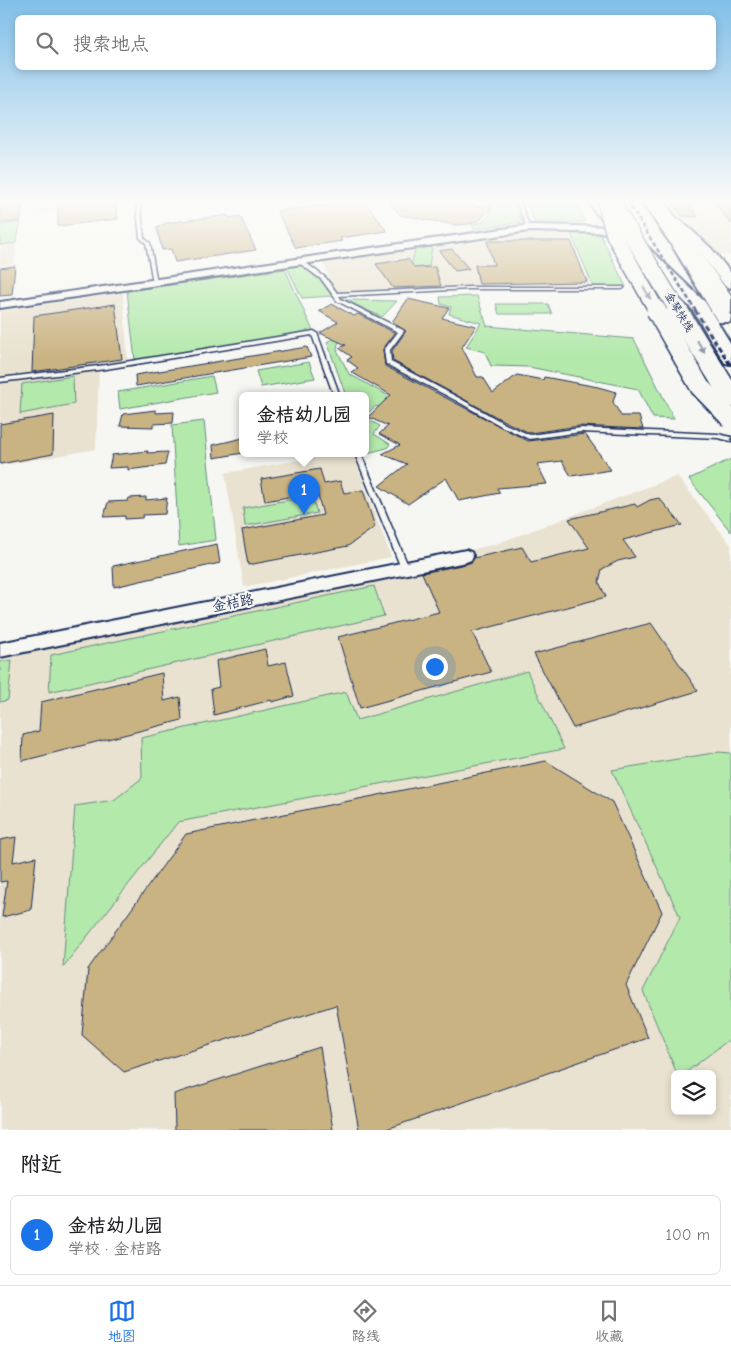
<!DOCTYPE html>
<html lang="zh">
<head>
<meta charset="utf-8">
<style>
  :root { --surface:#fff; --page:#f2f2f2; --text:#202124; --muted:#757577; --line:#e0e0e0; --accent:#1a73e8 }
  body { margin:0; font-family:"Comic Neue","LXGW WenKai TC",sans-serif; background:var(--page); color:var(--text) }
  .controls { position:absolute; right:15px; bottom:15px; display:grid; overflow:hidden; border-radius:8px; box-shadow:0 2px 8px #0003 }
  .controls button { width:45px; height:45px; display:grid; place-items:center; padding:0; border:0; border-bottom:1px solid var(--line); background:var(--surface); color:var(--text); font:25px sans-serif }
  .you { position:absolute; left:434px; top:666px; width:18px; height:18px; margin:-12px; border:4px solid #fff; border-radius:50%; background:#1a73e8; box-shadow:0 0 0 8px #1a73e833 }
  .badge { display:grid; place-items:center; width:32px; height:32px; border-radius:50%; background:var(--accent); color:#fff; font-size:16px; font-weight:700 }
  .pin { position:absolute; translate:-50% -41px; filter:drop-shadow(0 1px 2px #0008) }
  .pin::after { content:''; position:absolute; top:26px; width:18px; height:15px; background:inherit; clip-path:polygon(0 0,100% 0,50% 100%) }
  .popup { position:absolute; left:239px; top:392px; width:130px; height:65px; box-sizing:border-box; display:grid; place-content:center; border-radius:8px; background:var(--surface); filter:drop-shadow(0 1px 4px #0005); font-size:16px; white-space:nowrap; color:var(--muted) }
  .popup b { font-size:19px; color:var(--text) }
  .popup::after { content:''; position:absolute; left:50%; top:100%; margin-left:-10px; border:10px solid transparent; border-top-color:var(--surface) }
  .list { margin:0; padding:0; list-style:none }
  h2 { display:flex; justify-content:space-between; align-items:center; height:65px; margin:0; padding:0 20px; font-size:21px }
  h2 small { font-size:16px; font-weight:400; color:var(--muted) }
  .list li { display:grid; grid-template-columns:32px 1fr auto; gap:15px; align-items:center; box-sizing:border-box; height:80px; margin:0 10px 10px; padding:0 10px; border:1px solid var(--line); border-radius:8px }
  .list b { display:block; font-size:19px; white-space:nowrap }
  .list p { margin:0; font-size:16px; white-space:nowrap; color:var(--muted) }
  .list em { font-size:16px; font-style:normal; color:var(--muted) }
  .icon { flex:none; width:28px; height:28px; fill:none; stroke:currentColor; stroke-width:2; stroke-linecap:round; stroke-linejoin:round }
  .map { position:relative; flex:none; width:731px; height:1130px; overflow:hidden }
  .search { position:absolute; background:var(--surface); box-shadow:0 2px 8px #0003; left:15px; right:15px; top:15px; height:55px; display:flex; align-items:center; gap:12px; box-sizing:border-box; padding:0 18px; border-radius:8px; color:var(--muted); font-size:19px }
  .sheet { height:155px; background:var(--surface) }
  nav { display:flex; justify-content:space-around; align-items:center; box-sizing:border-box; height:70px; border-top:1px solid var(--line); background:var(--surface); font-size:14px; color:var(--muted) }
  nav a { display:grid; justify-items:center; gap:2px }
  nav .on { color:var(--accent) }
  .map>svg:first-child { display:block }
</style>
</head>
<body>
<div class="map">
<svg width="731" height="1130" viewBox="0 0 731 1130">
  <rect width="100%" height="100%" fill="#f6f6f2"/>
  <filter id="ink" filterUnits="userSpaceOnUse"><feTurbulence type="fractalNoise" baseFrequency=".02" numOctaves="2"/><feDisplacementMap in="SourceGraphic" scale="10" xChannelSelector="R" yChannelSelector="G"/><feConvolveMatrix kernelMatrix="1 2 1 2 8 2 1 2 1" color-interpolation-filters="sRGB"/></filter>
  <g filter="url(#ink)">
    <g fill="#e9e2d0" fill-rule="evenodd">
      <path d="M 35,201 L 133,201 L 134,203 L 34,215 Z"/>
      <path d="M 668,201 L 731,201 L 731,212 L 708,212 L 711,217 L 679,218 Z"/>
      <path d="M 712,214 L 731,214 L 731,255 L 714,255 L 681,219 L 714,218 Z"/>
      <path d="M 530,232 L 568,233 L 591,287 L 469,286 L 337,293 L 322,261 Z"/>
      <path d="M 16,243 L 14,264 L 0,266 L 0,245 Z"/>
      <path d="M 123,293 L 128,362 L 99,367 L 96,449 L 0,466 L 0,311 Z"/>
      <path d="M 336,454 L 353,454 L 391,557 L 244,587 L 225,473 Z"/>
      <path d="M 677,476 L 731,545 L 731,1130 L 0,1130 L 0,657 L 496,544 ZM 675,1074 L 712,1074 L 712,1111 L 675,1111 Z"/>
    </g>
    <g fill="#b3e9ab" stroke="#678c84">
      <path d="M 486,201 L 512,201 L 522,222 L 474,229 L 472,225 L 483,222 L 490,214 L 491,206 Z"/>
      <path d="M 525,201 L 576,201 L 585,222 L 535,223 Z"/>
      <path d="M 21,222 L 16,243 L 0,245 L 0,226 Z"/>
      <path d="M 571,234 L 600,234 L 626,287 L 593,286 Z"/>
      <path d="M 432,247 L 429,266 L 411,268 L 415,249 Z"/>
      <path d="M 298,263 L 320,280 L 332,296 L 302,298 L 286,265 Z"/>
      <path d="M 285,269 L 313,331 L 135,360 L 127,291 Z"/>
      <path d="M 477,296 L 487,326 L 634,339 L 674,419 L 653,418 L 638,389 L 529,367 L 491,366 L 485,352 L 466,347 L 481,323 L 449,314 L 451,307 L 441,304 L 440,297 Z"/>
      <path d="M 346,300 L 397,301 L 382,317 Z"/>
      <path d="M 496,304 L 548,304 L 552,314 L 499,314 Z"/>
      <path d="M 352,327 L 358,331 L 338,343 L 337,350 L 349,374 L 405,405 L 394,413 L 376,406 L 365,415 L 365,396 L 346,396 L 327,342 Z"/>
      <path d="M 309,362 L 315,378 L 261,387 L 256,371 Z"/>
      <path d="M 73,376 L 74,404 L 20,414 L 22,384 Z"/>
      <path d="M 212,376 L 216,392 L 120,409 L 118,392 Z"/>
      <path d="M 365,418 L 380,426 L 374,434 L 390,444 L 387,448 L 367,453 L 365,449 Z"/>
      <path d="M 204,421 L 216,540 L 179,546 L 172,425 Z"/>
      <path d="M 731,459 L 731,532 L 689,479 Z"/>
      <path d="M 312,496 L 317,513 L 245,526 L 243,508 Z"/>
      <path d="M 374,586 L 384,616 L 49,692 L 51,655 Z"/>
      <path d="M 12,660 L 8,700 L 0,702 L 0,662 Z"/>
      <path d="M 527,671 L 564,749 L 178,822 L 63,967 L 75,806 L 114,800 L 142,778 L 141,738 L 346,692 L 357,720 Z"/>
      <path d="M 719,752 L 731,753 L 731,1038 L 684,1074 L 677,1074 L 643,991 L 680,917 L 612,770 Z"/>
    </g>
    <g fill="#cab382" stroke="#1b2f5e">
      <path d="M 0,201 L 24,201 L 20,221 L 0,224 Z"/>
      <path d="M 58,201 L 115,201 L 118,219 L 58,226 Z"/>
      <path d="M 364,201 L 387,231 L 340,238 L 342,241 L 296,248 L 277,211 Z"/>
      <path d="M 389,201 L 474,201 L 474,207 L 494,205 L 480,220 L 470,224 L 456,225 L 400,215 Z"/>
      <path d="M 671,201 L 687,201 L 698,217 L 682,216 Z"/>
      <path d="M 713,201 L 731,201 L 731,224 Z"/>
      <path d="M 228,215 L 229,218 L 240,216 L 256,250 L 175,262 L 171,249 L 162,250 L 157,228 L 166,223 Z"/>
      <path d="M 487,241 L 571,241 L 587,282 L 479,284 L 475,265 L 494,265 Z"/>
      <path d="M 452,249 L 469,269 L 455,271 L 439,251 Z"/>
      <path d="M 408,259 L 415,268 L 435,267 L 441,286 L 393,288 L 376,264 Z"/>
      <path d="M 15,266 L 12,295 L 0,296 L 0,268 Z"/>
      <path d="M 408,299 L 449,308 L 442,318 L 476,326 L 462,347 L 477,377 L 483,377 L 493,393 L 517,375 L 543,380 L 544,377 L 598,387 L 616,392 L 613,402 L 621,416 L 639,416 L 643,429 L 579,426 L 530,433 L 506,422 L 393,361 L 392,351 L 406,331 L 392,322 Z"/>
      <path d="M 115,304 L 122,359 L 32,372 L 34,316 Z"/>
      <path d="M 332,304 L 354,316 L 358,314 L 395,333 L 383,349 L 385,366 L 528,441 L 585,434 L 611,470 L 571,476 L 562,461 L 537,464 L 547,484 L 497,488 L 500,493 L 459,501 L 446,478 L 408,504 L 379,486 L 407,464 L 382,454 L 400,445 L 379,434 L 388,426 L 368,417 L 391,395 L 351,372 L 358,368 L 347,360 L 352,357 L 339,348 L 346,345 L 320,333 L 338,322 L 319,311 Z"/>
      <path d="M 307,347 L 311,357 L 136,386 L 135,375 Z"/>
      <path d="M 156,410 L 156,413 L 174,412 L 173,423 L 153,424 L 153,427 L 120,426 L 123,414 Z"/>
      <path d="M 54,415 L 53,454 L 0,464 L 0,424 Z"/>
      <path d="M 243,438 L 243,453 L 214,458 L 213,445 Z"/>
      <path d="M 148,451 L 147,453 L 168,452 L 165,465 L 128,470 L 128,467 L 109,468 L 112,455 Z"/>
      <path d="M 320,469 L 324,484 L 340,481 L 344,493 L 363,490 L 375,527 L 348,546 L 248,565 L 242,530 L 323,515 L 317,492 L 265,501 L 261,479 Z"/>
      <path d="M 146,497 L 146,500 L 167,498 L 165,514 L 143,515 L 142,518 L 125,519 L 125,516 L 104,517 L 108,502 L 128,501 L 129,498 Z"/>
      <path d="M 659,498 L 682,525 L 623,540 L 635,557 L 618,561 L 602,569 L 599,582 L 606,597 L 472,632 L 491,672 L 360,708 L 338,637 L 439,612 L 422,573 L 466,564 L 472,562 L 474,558 L 522,547 L 531,562 L 589,548 L 569,519 L 635,504 L 637,507 L 650,500 Z"/>
      <path d="M 217,544 L 220,563 L 114,587 L 113,566 Z"/>
      <path d="M 651,623 L 698,691 L 573,728 L 534,654 Z"/>
      <path d="M 265,649 L 268,666 L 286,662 L 294,696 L 272,702 L 271,700 L 214,715 L 211,689 L 219,687 L 216,661 Z"/>
      <path d="M 162,673 L 164,701 L 180,697 L 182,720 L 22,761 L 23,735 L 39,731 L 41,702 Z"/>
      <path d="M 546,761 L 612,802 L 662,912 L 626,985 L 648,1038 L 384,1130 L 359,1130 L 336,1005 L 124,1072 L 82,1035 L 88,969 L 186,834 Z"/>
      <path d="M 16,837 L 13,862 L 36,857 L 31,910 L 2,917 L 7,881 L 0,882 L 0,840 Z"/>
      <path d="M 320,1047 L 333,1130 L 175,1130 L 174,1094 Z"/>
    </g>
    <g fill="none" stroke-linecap="round" stroke-linejoin="round">
      <g stroke="#1b2f5e" stroke-width="3">
        <g id="service">
          <path d="M 136,201 L 140,201 L 144,238 L 150,243 L 157,283 L 155,284 L 153,283 L 146,243 L 140,238 Z"/>
          <path d="M 516,201 L 520,201 L 530,229 L 527,228 Z"/>
          <path d="M 298,260 L 302,260 L 326,278 L 337,293 L 469,287 L 624,287 L 624,288 L 622,289 L 469,289 L 339,296 L 341,299 L 403,330 L 404,331 L 390,350 L 391,362 L 461,399 L 505,424 L 530,435 L 581,428 L 718,434 L 731,437 L 731,441 L 718,438 L 581,432 L 529,439 L 501,426 L 457,401 L 386,364 L 384,350 L 398,332 L 337,301 L 322,280 L 298,262 Z"/>
          <path d="M 314,331 L 317,333 L 340,396 L 334,396 L 312,335 L 106,369 L 0,382 L 0,378 L 106,365 Z"/>
          <path d="M 355,454 L 361,454 L 409,568 L 408,570 L 402,570 L 401,568 Z"/>
        </g>
      </g>
      <g stroke="#1b2f5e" stroke-width="4">
        <g id="minor">
          <path d="M 529,225 L 622,227 L 626,230 L 622,233 L 529,231 L 0,308 L 0,302 Z"/>
          <path d="M 466,550 L 471,552 L 473,556 L 471,560 L 466,562 L 0,657 L 0,643 Z"/>
        </g>
      </g>
      <g stroke="#1b2f5e" stroke-width="4">
        <g id="primary">
          <path d="M 589,201 L 603,201 L 606,207 L 705,302 L 731,344 L 731,364 L 725,363 L 692,309 L 595,212 Z"/>
          <path d="M 641,201 L 654,201 L 669,221 L 675,219 L 680,220 L 711,248 L 731,273 L 731,288 L 725,286 L 701,254 L 678,233 L 731,316 L 730,322 L 718,322 L 673,247 Z"/>
        </g>
      </g>
      <g stroke="#1b2f5e" stroke-width="4">
        <path id="trunk" d="M 650,201 L 664,201 L 731,296 L 731,313 L 725,312 Z"/>
      </g>
      <use href="#service" fill="#f6f6f2" fill-rule="evenodd"/>
      <use href="#minor" fill="#f6f6f2" fill-rule="evenodd"/>
      <use href="#primary" fill="#f6f6f2" fill-rule="evenodd"/>
      <use href="#trunk" fill="#f6f6f2" fill-rule="evenodd"/>
      <path stroke="#1b2f5e" stroke-width="2.5" stroke-dasharray="4.5 2.5" stroke-linecap="butt" d="M 627,201 L 696,311"/>
      <path stroke="#1b2f5e" stroke-width="3" stroke-dasharray="5.5 3" stroke-linecap="butt" d="M 695,310 L 731,366"/>
      <g stroke="#1b2f5e" stroke-width="18" stroke-linecap="butt">
        <path id="primary-bridge-far1" d="M 605,201 L 614,235 L 657,311"/>
      </g>
      <g stroke="#1b2f5e" stroke-width="22" stroke-linecap="butt">
        <path id="primary-bridge" d="M 656,310 L 700,387 L 731,419"/>
      </g>
      <g stroke="#1b2f5e" stroke-width="18" stroke-linecap="butt">
        <path id="trunk-bridge-far1" d="M 611,201 L 678,311"/>
      </g>
      <g stroke="#1b2f5e" stroke-width="23" stroke-linecap="butt">
        <path id="trunk-bridge" d="M 677,310 L 731,397"/>
      </g>
      <use href="#primary-bridge-far1" stroke="#f6f6f2" stroke-width="15"/>
      <use href="#primary-bridge" stroke="#f6f6f2" stroke-width="19"/>
      <use href="#trunk-bridge-far1" stroke="#f6f6f2" stroke-width="16"/>
      <use href="#trunk-bridge" stroke="#f6f6f2" stroke-width="20"/>
    </g>
    <defs><path id="oneway-solid" d="M-6-.8H1V-3.2L6.5 0L1 3.2V.8H-6Z" transform="scale(1.25)"/></defs>
    <g fill="#8892a8">
      <use href="#oneway-solid" transform="translate(647 293) rotate(60)"/>
      <use href="#oneway-solid" transform="translate(701 347) rotate(59)"/>
    </g>
  </g>
  <linearGradient id="sky" x2="0" y2="1"><stop stop-color="#81bfe8"/><stop offset="0.56" stop-color="#fbfbf9"/><stop offset="1" stop-color="#fbfbf9" stop-opacity="0"/></linearGradient>
  <rect width="731" height="359" fill="url(#sky)"/>
  <g text-anchor="middle" dominant-baseline="central" stroke-width="4.5" stroke-linejoin="round" paint-order="stroke">
    <g font-size="11" fill="#1b2f5e" stroke="#f6f6f2">
      <text transform="translate(679 312) rotate(59)">金琴快线</text>
    </g>
    <g font-size="14" fill="#1b2f5e" stroke="#f6f6f2">
      <text transform="translate(233 603) rotate(-11)">金桔路</text>
    </g>
  </g>
</svg>
<div class="controls">
<button><svg class="icon" aria-label="layers" viewBox="0 0 24 24"><path d="M12 4l9 5-9 5-9-5zM3 14l9 5 9-5"/></svg></button>
</div>
<div class="you"></div>
<div class="pin badge" style="left:304px;top:515px">1</div>
<div class="popup"><b>金桔幼儿园</b>学校</div>
<div class="search"><svg class="icon" aria-label="search" viewBox="0 0 24 24"><circle cx="10" cy="10" r="6"/><path d="M15 15l6 6"/></svg>搜索地点</div>
</div>
<section class="sheet">
<h2>附近<small></small></h2>
<ul class="list">
<li><span class="badge">1</span><div><b>金桔幼儿园</b><p>学校 · 金桔路</p></div><em>100 m</em></li>
</ul>
</section>
<nav>
<a class="on"><svg class="icon" aria-label="map" viewBox="0 0 24 24"><path d="M3 6l6-2 6 2 6-2v14l-6 2-6-2-6 2zM9 4v14M15 6v14"/></svg>地图</a>
<a><svg class="icon" aria-label="directions" viewBox="0 0 24 24"><path d="M12 3l9 9-9 9-9-9zM9 14v-3h6M13 9l2 2-2 2"/></svg>路线</a>
<a><svg class="icon" aria-label="saved" viewBox="0 0 24 24"><path d="M7 4h10v16l-5-4-5 4z"/></svg>收藏</a>
</nav>
</body>
</html>
